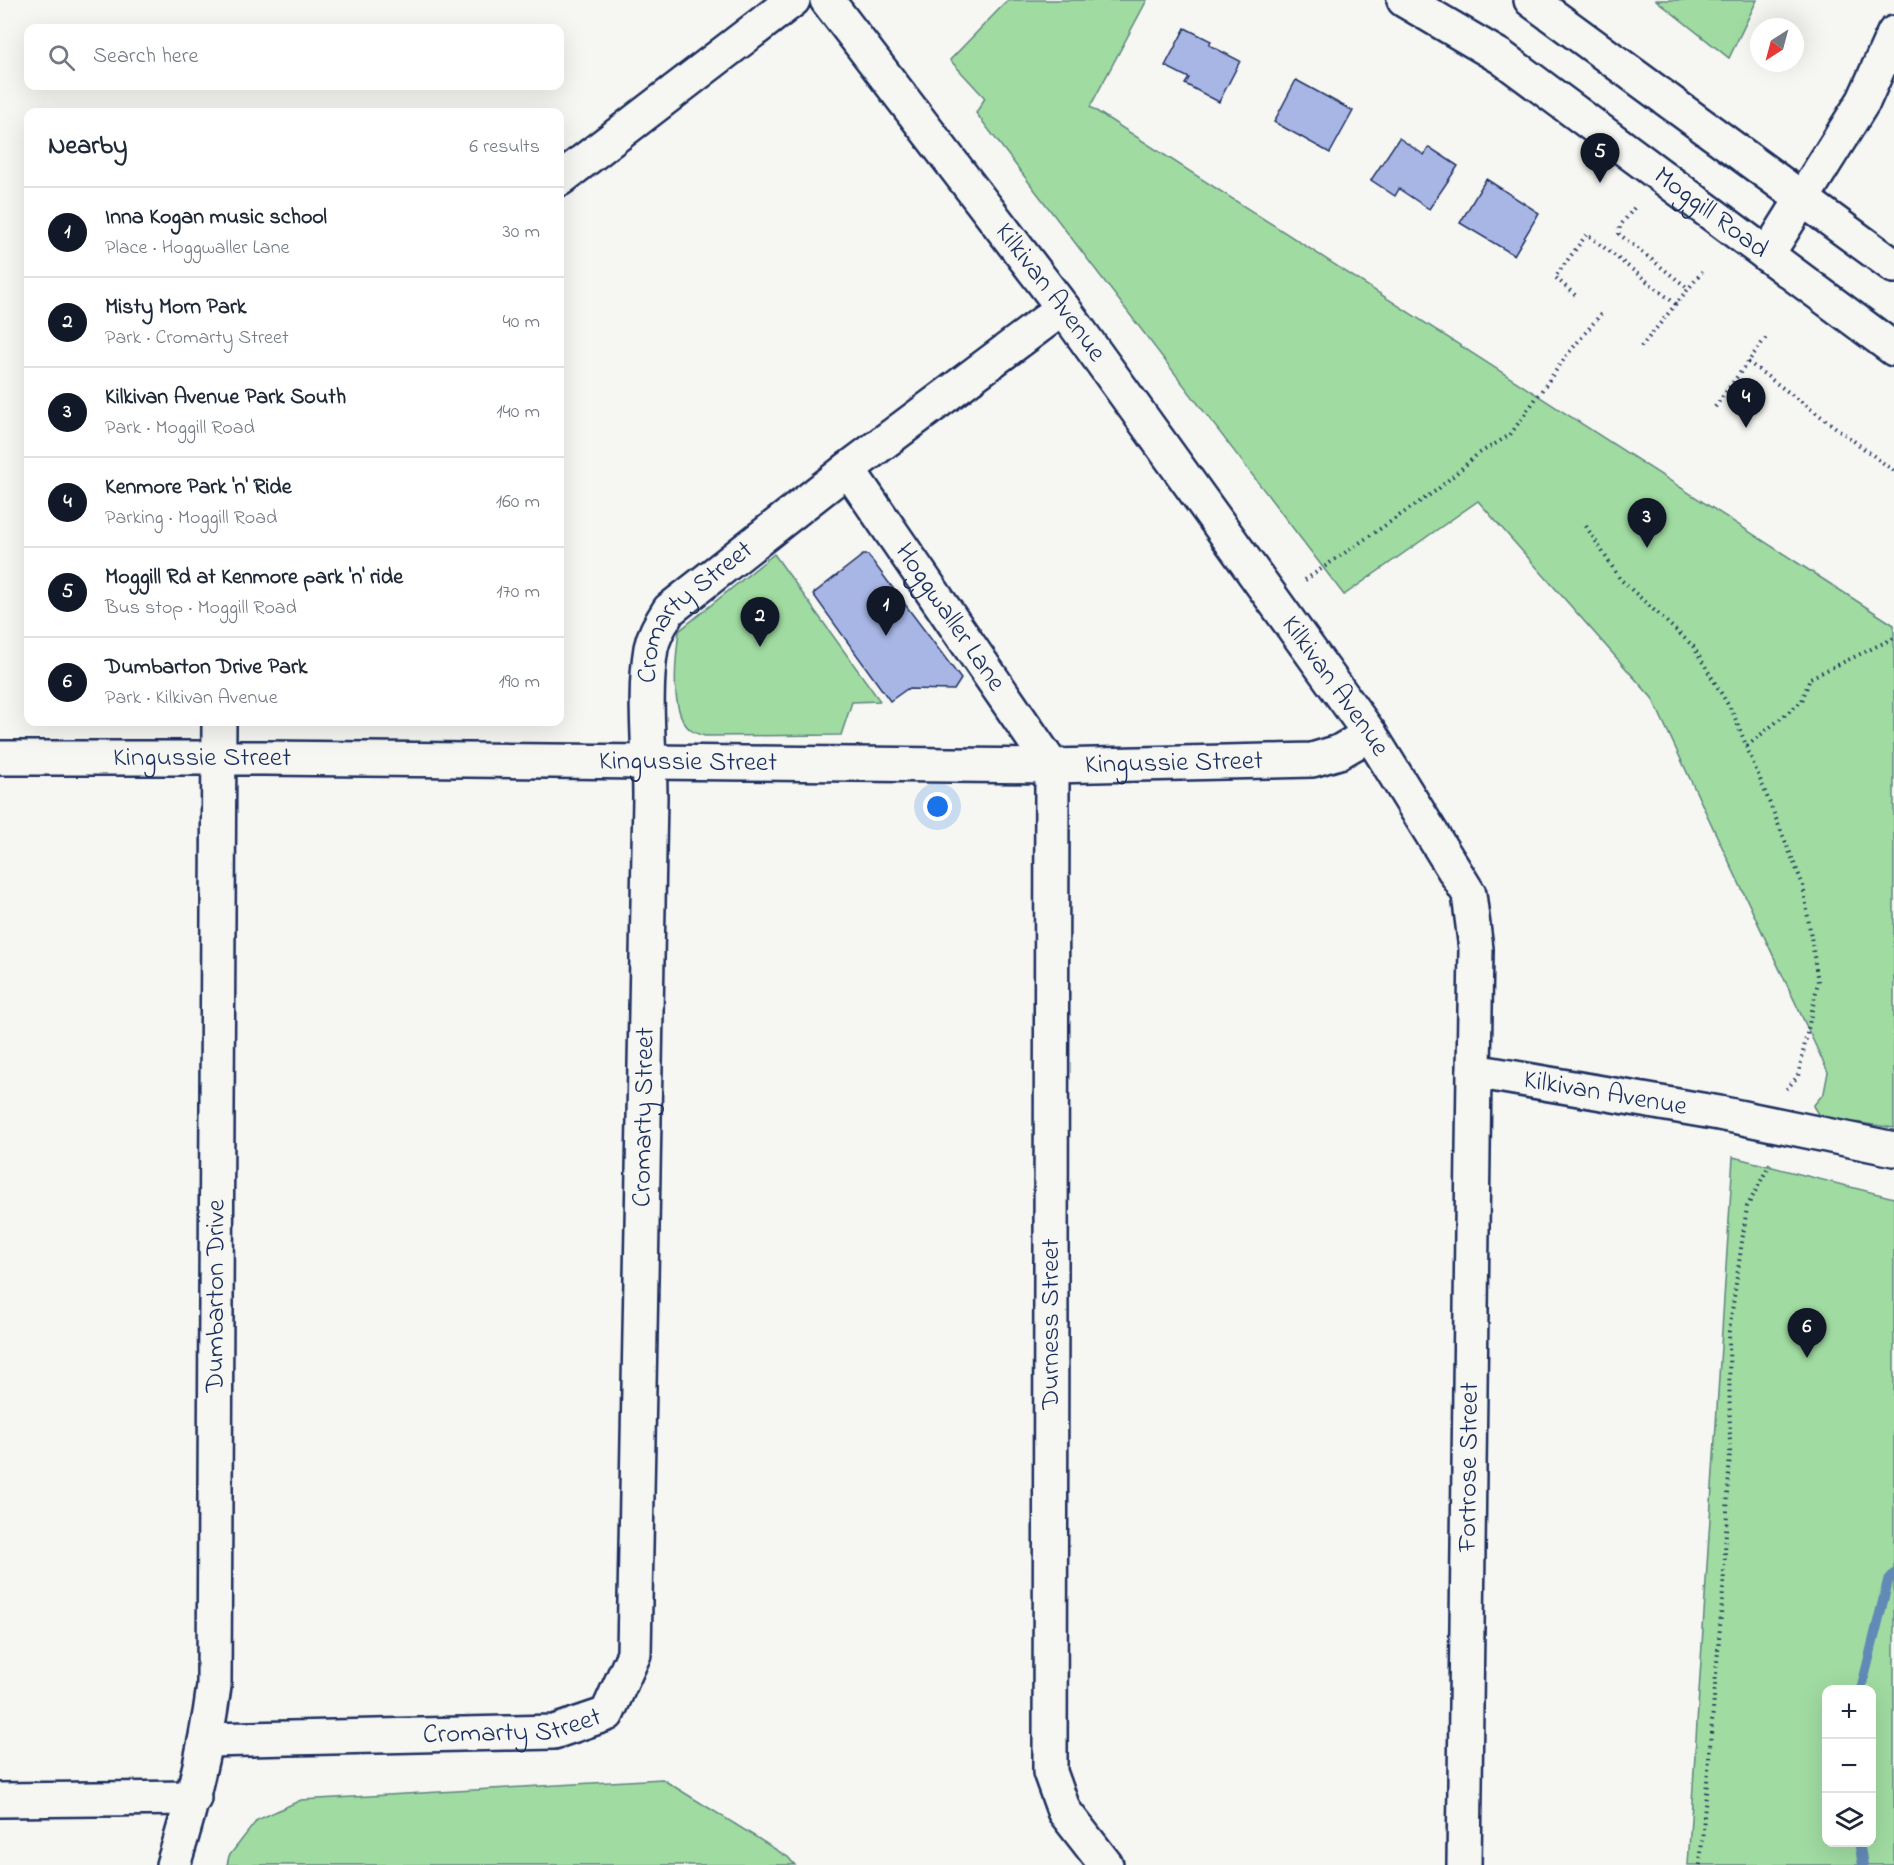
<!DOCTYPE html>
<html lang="en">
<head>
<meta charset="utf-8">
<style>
  :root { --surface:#fff; --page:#f2f2f3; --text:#1f2937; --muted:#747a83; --line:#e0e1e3; --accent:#111827 }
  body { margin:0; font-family:"Indie Flower",sans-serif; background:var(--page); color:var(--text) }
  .controls { position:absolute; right:18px; bottom:18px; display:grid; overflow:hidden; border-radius:12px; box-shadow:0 6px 24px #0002 }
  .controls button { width:54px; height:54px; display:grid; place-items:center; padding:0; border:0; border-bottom:2px solid var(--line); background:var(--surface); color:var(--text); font:30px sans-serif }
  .compass { position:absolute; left:1750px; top:18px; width:54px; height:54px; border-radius:50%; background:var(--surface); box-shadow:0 6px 24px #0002; rotate:216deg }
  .you { position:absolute; left:938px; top:807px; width:21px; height:21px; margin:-15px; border:4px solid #fff; border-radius:50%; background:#1a73e8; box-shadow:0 0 0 9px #1a73e833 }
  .badge { display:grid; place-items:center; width:39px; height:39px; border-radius:50%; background:var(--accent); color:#fff; font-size:20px; font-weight:700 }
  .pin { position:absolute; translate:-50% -50px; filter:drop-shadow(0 2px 3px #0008) }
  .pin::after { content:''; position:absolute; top:32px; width:21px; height:18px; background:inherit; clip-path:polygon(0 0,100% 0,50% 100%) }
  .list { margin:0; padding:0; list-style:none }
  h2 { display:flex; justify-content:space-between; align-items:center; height:78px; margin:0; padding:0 24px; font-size:26px }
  h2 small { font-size:20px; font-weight:400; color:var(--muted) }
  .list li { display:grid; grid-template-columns:39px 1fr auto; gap:18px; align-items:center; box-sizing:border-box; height:90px; padding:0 24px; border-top:2px solid var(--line) }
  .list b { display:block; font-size:22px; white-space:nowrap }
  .list p { margin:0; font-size:20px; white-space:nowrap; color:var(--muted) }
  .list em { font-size:20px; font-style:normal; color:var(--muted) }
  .icon { flex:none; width:33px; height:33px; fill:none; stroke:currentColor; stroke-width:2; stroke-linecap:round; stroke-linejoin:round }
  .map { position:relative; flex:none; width:1894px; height:1865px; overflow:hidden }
  .search { position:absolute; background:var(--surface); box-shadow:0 6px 24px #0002; left:24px; top:24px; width:540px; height:66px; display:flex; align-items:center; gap:15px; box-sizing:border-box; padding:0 21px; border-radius:12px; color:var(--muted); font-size:22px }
  .panel { position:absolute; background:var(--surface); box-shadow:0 6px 24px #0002; left:24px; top:108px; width:540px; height:618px; border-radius:12px }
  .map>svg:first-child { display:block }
</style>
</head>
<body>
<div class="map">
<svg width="1894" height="1865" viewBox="0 0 1894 1865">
  <rect width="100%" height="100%" fill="#f6f6f2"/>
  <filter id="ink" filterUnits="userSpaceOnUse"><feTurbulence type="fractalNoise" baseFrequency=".0167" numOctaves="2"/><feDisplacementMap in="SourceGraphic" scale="12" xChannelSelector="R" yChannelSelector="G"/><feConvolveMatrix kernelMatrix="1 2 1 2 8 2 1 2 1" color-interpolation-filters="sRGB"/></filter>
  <g filter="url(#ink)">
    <g fill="#a0dba1" stroke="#5e8580" stroke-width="1.5" fill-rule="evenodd">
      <path d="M 1008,0 L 1147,0 L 1090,107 L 1894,625 L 1894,1128 L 1820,1117 L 1813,1106 L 1824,1093 L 1828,1072 L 1652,698 L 1478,501 L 1344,595 L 976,113 L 985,98 L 950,60 Z"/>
      <path d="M 1656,0 L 1757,0 L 1729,58 Z"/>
      <path d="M 774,554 L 880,701 L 852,702 L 841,735 L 705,736 C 701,735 695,733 692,731 C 668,714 676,656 679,631 Z"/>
      <path d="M 1733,1157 L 1894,1198 L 1894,1865 L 1688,1865 ZM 1826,1690 L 1872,1690 L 1872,1842 L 1826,1842 Z"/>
      <path d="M 662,1779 L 788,1857 L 795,1865 L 227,1865 L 229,1856 L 257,1820 L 301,1800 Z"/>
    </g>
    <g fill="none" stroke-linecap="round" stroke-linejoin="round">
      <g stroke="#628ab6" stroke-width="10">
        <path d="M 1861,1690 L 1888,1581 L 1894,1574"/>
        <path d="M 1859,1842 L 1863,1865"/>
      </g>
    </g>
    <g fill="#a8b6e6" stroke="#1b2f5e" stroke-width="1.5">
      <path d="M 1185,28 L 1211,41 L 1209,45 L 1240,61 L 1219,102 L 1185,84 L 1189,78 L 1165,66 Z"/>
      <path d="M 1296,80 L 1353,111 L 1330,153 L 1274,122 Z"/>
      <path d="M 1399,138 L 1424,155 L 1429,147 L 1458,166 L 1429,209 L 1399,189 L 1395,196 L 1371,180 Z"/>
      <path d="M 1486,179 L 1539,213 L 1514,255 L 1460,223 Z"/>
      <path d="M 863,555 L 868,555 L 961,679 L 954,690 L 907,689 L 890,701 L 813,594 Z"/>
    </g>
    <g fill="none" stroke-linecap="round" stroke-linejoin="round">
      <g stroke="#1b2f5e" stroke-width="38">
        <g id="street">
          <path id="s1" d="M 827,0 L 1063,308 L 1370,734 L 1469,894 L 1476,949 L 1474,1071 L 1719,1113 L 1894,1149"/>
          <path d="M 560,179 L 793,0"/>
          <path d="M 1767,255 L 1864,100 L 1894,33"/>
          <path id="s2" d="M 848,469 L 1052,766 L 1050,1772 L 1064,1811 L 1106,1865"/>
          <path id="s3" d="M 0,758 L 263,758 L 1052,766 L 1312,760 L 1339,752 L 1370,734"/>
          <path id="s4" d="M 207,1740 L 554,1732 L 607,1714 L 634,1654 L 650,797 C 650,749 643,696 651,648 C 654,633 662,622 669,610 L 848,469 L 1063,308"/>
          <path d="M 0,1800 L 194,1798"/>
          <path id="s5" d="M 173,1865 C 192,1805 206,1748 214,1686 L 219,722"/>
          <path id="s6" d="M 1464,1865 L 1474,1071"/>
        </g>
      </g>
      <g stroke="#1b2f5e" stroke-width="38">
        <g id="primary">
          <path id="s7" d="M 1404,0 L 1501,57 L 1894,349"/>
          <path d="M 1531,0 L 1894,266"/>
        </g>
      </g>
      <g stroke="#1b2f5e" stroke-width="4" stroke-dasharray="1.5 4.5" stroke-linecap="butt">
        <path d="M 1634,208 L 1620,226 L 1619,234 L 1689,289"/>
        <path d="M 1575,295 L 1555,277 L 1587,234 L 1677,305"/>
        <path d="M 1641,347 L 1702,272"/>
        <path d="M 1748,362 L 1894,471"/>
        <path d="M 1715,407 L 1767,336"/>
        <path d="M 1586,526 L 1620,579 L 1693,646 L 1733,713 L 1803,885 L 1818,982 L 1798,1076 L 1785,1091"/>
        <path d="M 1305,580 L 1437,490 L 1478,454 L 1510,435 L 1567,355 L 1601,314"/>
        <path d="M 1747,746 L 1802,701 L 1810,678 L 1894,638"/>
        <path d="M 1700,1865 L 1723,1591 L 1730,1452 L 1729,1332 L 1747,1207 L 1772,1160"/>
      </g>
      <use href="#street" stroke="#f6f6f2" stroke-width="33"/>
      <use href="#primary" stroke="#f6f6f2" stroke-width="33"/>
    </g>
  </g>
  <g text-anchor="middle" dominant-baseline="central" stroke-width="6" stroke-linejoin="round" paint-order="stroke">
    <g font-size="27" fill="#1b2f5e" stroke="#f6f6f2">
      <text stroke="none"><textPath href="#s7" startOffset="374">Moggill Road</textPath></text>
      <text stroke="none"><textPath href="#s1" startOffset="368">Kilkivan Avenue</textPath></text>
      <text stroke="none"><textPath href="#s2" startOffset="180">Hoggwaller Lane</textPath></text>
      <text stroke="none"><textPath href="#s4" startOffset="1530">Cromarty Street</textPath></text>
      <text stroke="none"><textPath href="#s1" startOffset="854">Kilkivan Avenue</textPath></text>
      <text stroke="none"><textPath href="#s3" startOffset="202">Kingussie Street</textPath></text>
      <text stroke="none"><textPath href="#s3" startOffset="688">Kingussie Street</textPath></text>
      <text stroke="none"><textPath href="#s3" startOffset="1174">Kingussie Street</textPath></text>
      <text stroke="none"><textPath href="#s1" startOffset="1412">Kilkivan Avenue</textPath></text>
      <text stroke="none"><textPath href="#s4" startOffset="1006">Cromarty Street</textPath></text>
      <text stroke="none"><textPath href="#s5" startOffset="574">Dumbarton Drive</textPath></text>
      <text transform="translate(1051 1324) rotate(-90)">Durness Street</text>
      <text stroke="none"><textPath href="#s6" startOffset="398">Fortrose Street</textPath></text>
      <text stroke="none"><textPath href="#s4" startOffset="306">Cromarty Street</textPath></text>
    </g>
  </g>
</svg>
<div class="controls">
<button>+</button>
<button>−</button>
<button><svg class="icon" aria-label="layers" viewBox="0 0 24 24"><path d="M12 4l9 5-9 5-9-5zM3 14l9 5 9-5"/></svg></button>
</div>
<svg class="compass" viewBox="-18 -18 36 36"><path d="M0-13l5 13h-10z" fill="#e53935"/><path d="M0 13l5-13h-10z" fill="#747a83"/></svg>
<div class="you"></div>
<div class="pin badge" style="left:886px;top:636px">1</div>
<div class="pin badge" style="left:760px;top:647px">2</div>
<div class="pin badge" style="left:1647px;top:548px">3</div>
<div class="pin badge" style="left:1746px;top:428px">4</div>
<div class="pin badge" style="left:1600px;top:183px">5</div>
<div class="pin badge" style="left:1807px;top:1358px">6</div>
<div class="search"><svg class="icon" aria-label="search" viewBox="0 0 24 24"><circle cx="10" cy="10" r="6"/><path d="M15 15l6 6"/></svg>Search here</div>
<section class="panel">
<h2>Nearby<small>6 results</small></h2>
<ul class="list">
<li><span class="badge">1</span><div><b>Inna Kogan music school</b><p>Place · Hoggwaller Lane</p></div><em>30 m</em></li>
<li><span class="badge">2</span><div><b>Misty Morn Park</b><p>Park · Cromarty Street</p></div><em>40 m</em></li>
<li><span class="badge">3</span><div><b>Kilkivan Avenue Park South</b><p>Park · Moggill Road</p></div><em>140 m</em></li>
<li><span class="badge">4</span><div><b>Kenmore Park 'n' Ride</b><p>Parking · Moggill Road</p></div><em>160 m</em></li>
<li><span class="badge">5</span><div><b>Moggill Rd at Kenmore park 'n' ride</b><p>Bus stop · Moggill Road</p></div><em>170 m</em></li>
<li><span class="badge">6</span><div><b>Dumbarton Drive Park</b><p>Park · Kilkivan Avenue</p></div><em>190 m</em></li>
</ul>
</section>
</div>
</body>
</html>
